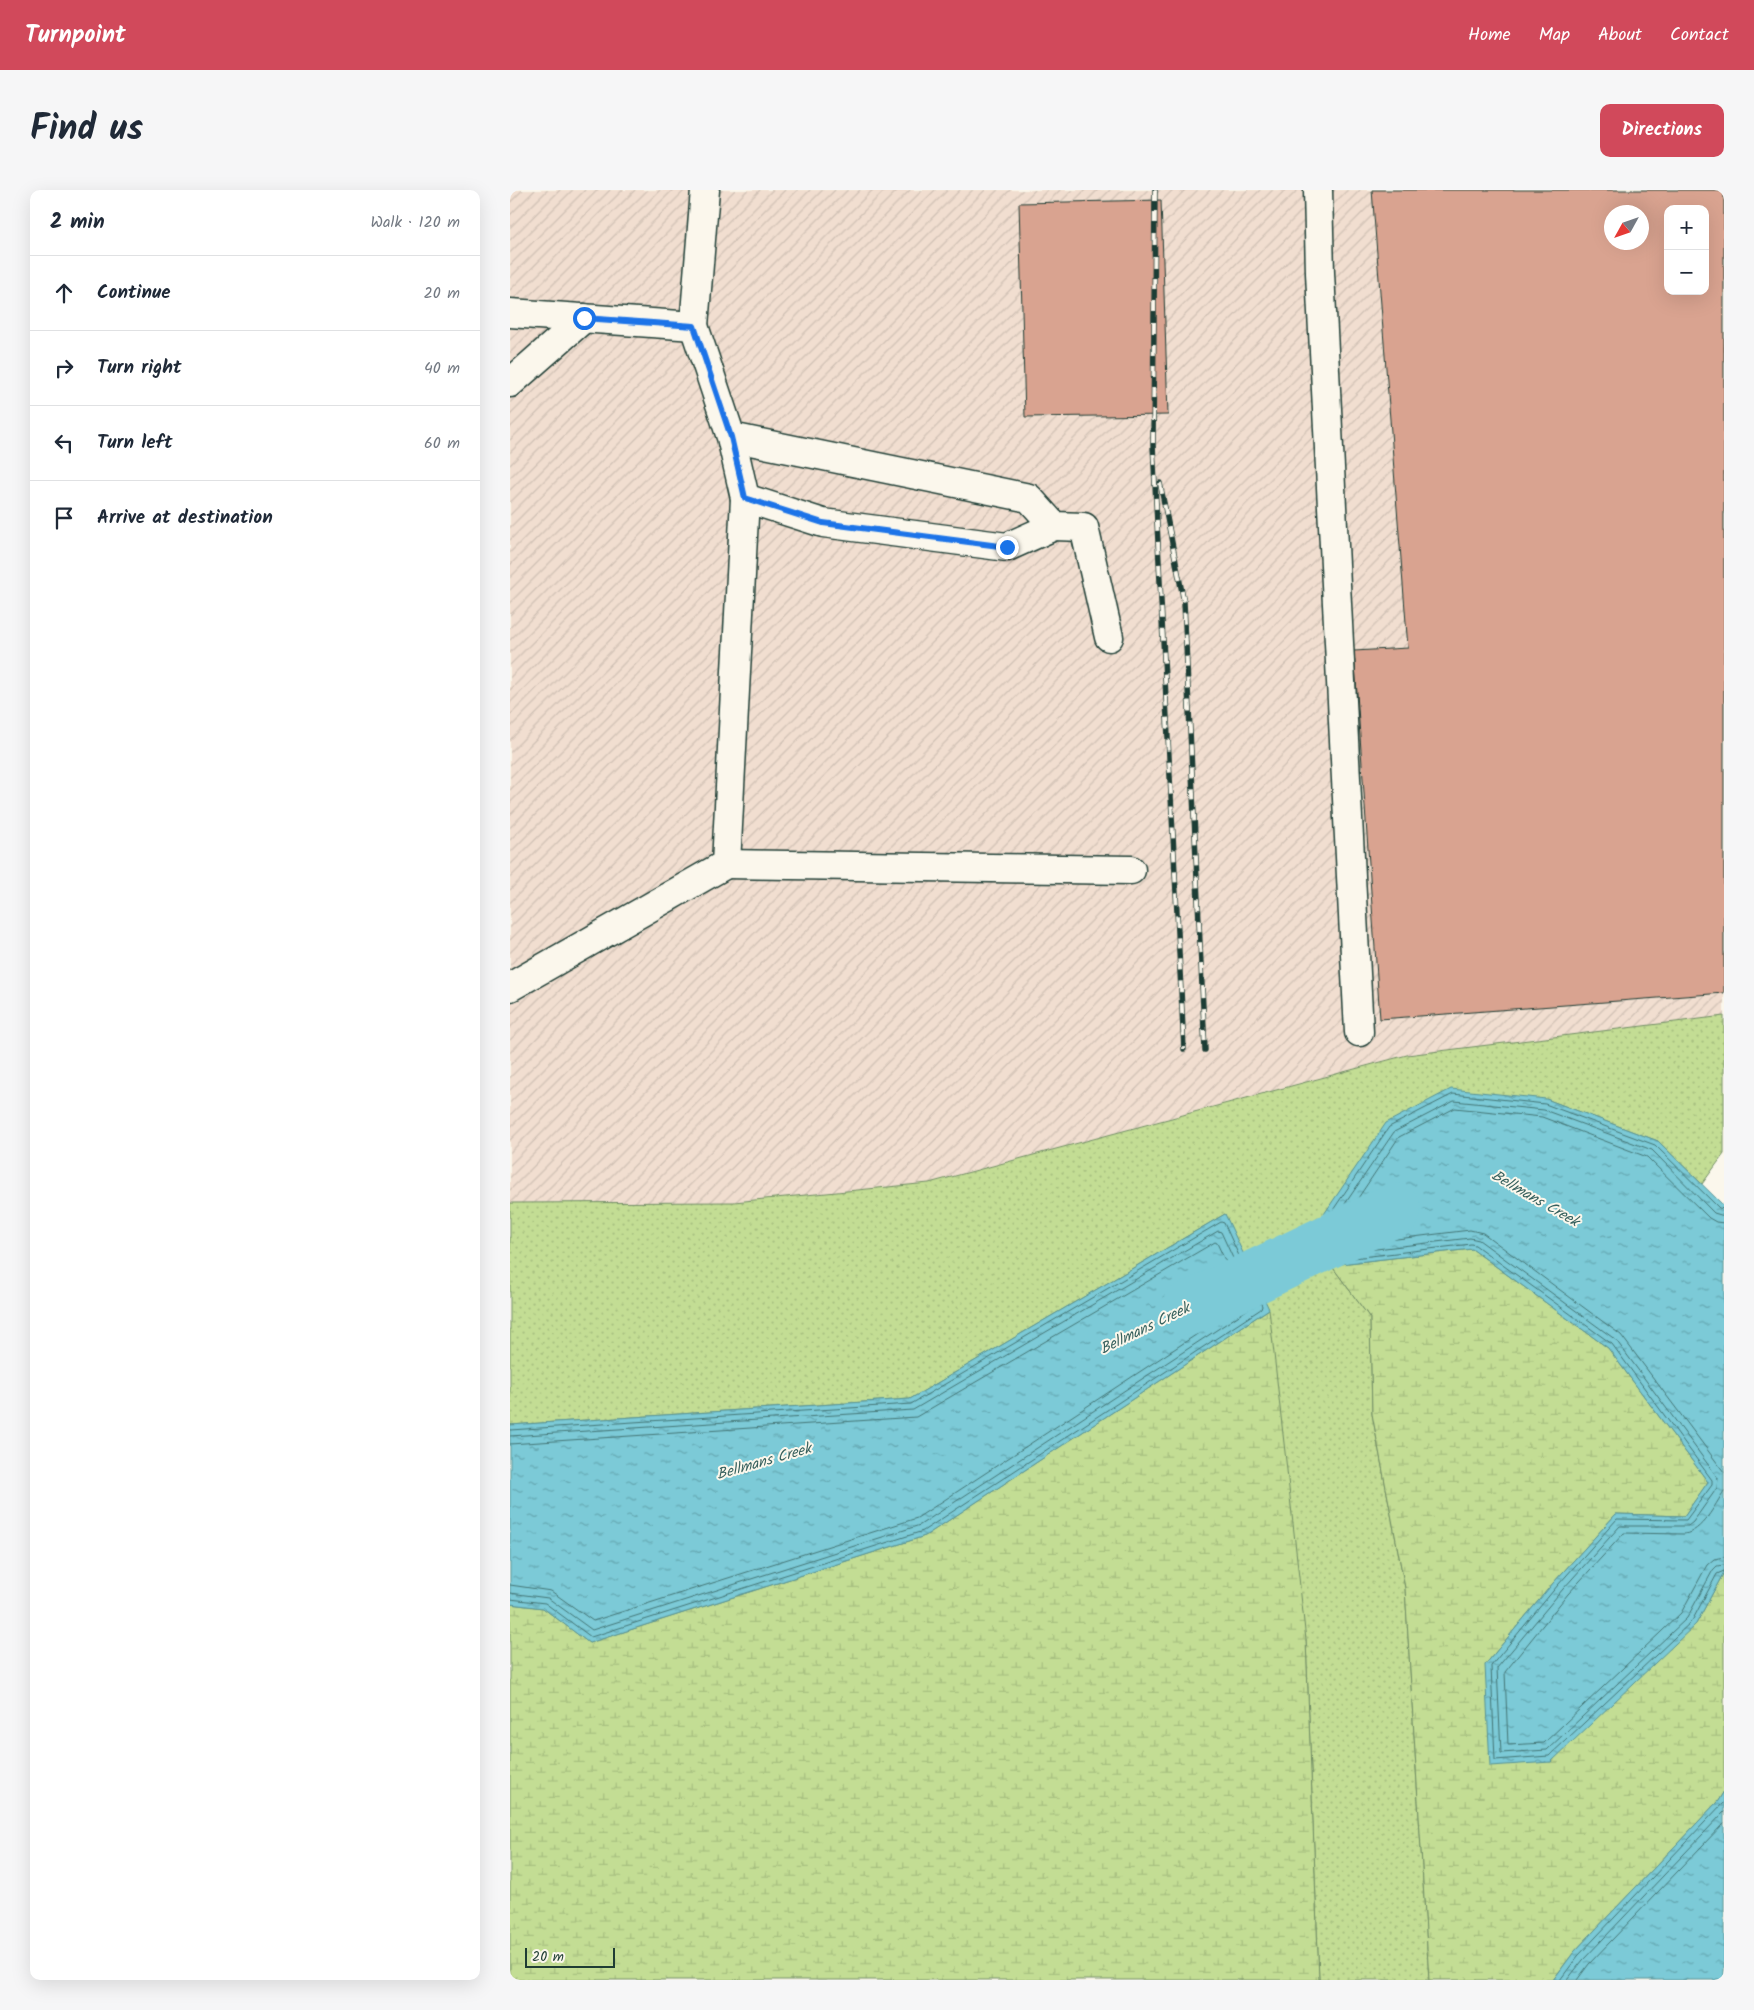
<!DOCTYPE html>
<html lang="en">
<head>
<meta charset="utf-8">
<style>
  :root { --surface:#fff; --page:#f6f6f7; --text:#1f2937; --muted:#747a83; --line:#e0e1e3; --accent:#d1495b }
  body { margin:0; font-family:Kalam,sans-serif; background:var(--page); color:var(--text) }
  .controls { position:absolute; right:15px; top:15px; display:grid; overflow:hidden; border-radius:10px; box-shadow:0 5px 20px #0002 }
  .controls button { width:45px; height:45px; display:grid; place-items:center; padding:0; border:0; border-bottom:1px solid var(--line); background:var(--surface); color:var(--text); font:25px sans-serif }
  .compass { position:absolute; left:1094px; top:15px; width:45px; height:45px; border-radius:50%; background:var(--surface); box-shadow:0 5px 20px #0002; rotate:230deg }
  .scale { position:absolute; left:15px; bottom:12px; width:90px; box-sizing:border-box; padding-left:5px; border:2px solid #1f3d34; border-top:0; font-size:14px; line-height:18px; white-space:nowrap; color:#1f3d34; -webkit-text-stroke:4px #fbf7ec; paint-order:stroke }
  .stop { position:absolute; width:15px; height:15px; margin:-11px; border:4px solid #1a73e8; border-radius:50%; background:#fff }
  .stop.end { background:#1a73e8; border-color:#fff; box-shadow:0 1px 5px #0008 }
  .list { margin:0; padding:0; list-style:none }
  h2 { display:flex; justify-content:space-between; align-items:center; height:65px; margin:0; padding:0 20px; font-size:21px }
  h2 small { font-size:16px; font-weight:400; color:var(--muted) }
  .list li { display:grid; grid-template-columns:32px 1fr auto; gap:15px; align-items:center; box-sizing:border-box; height:75px; padding:0 20px; border-top:1px solid var(--line) }
  .list b { display:block; font-size:19px; white-space:nowrap }
  .list em { font-size:16px; font-style:normal; color:var(--muted) }
  .icon { flex:none; width:28px; height:28px; fill:none; stroke:currentColor; stroke-width:2; stroke-linecap:round; stroke-linejoin:round }
  .map { position:relative; flex:none; width:1214px; height:1790px; overflow:hidden; border-radius:10px }
  header { display:flex; align-items:center; gap:30px; box-sizing:border-box; height:70px; padding:0 25px; background:var(--accent); color:#fff }
  header strong { font-size:24px }
  nav { display:flex; gap:28px; margin-inline-start:auto; font-size:18px }
  .intro { display:flex; align-items:center; justify-content:space-between; box-sizing:border-box; height:120px; padding:0 30px }
  h1 { margin:0; font-size:35px }
  .button { padding:12px 22px; border-radius:10px; background:var(--accent); color:#fff; font-size:18px; font-weight:700 }
  main { display:flex; gap:30px; padding:0 30px }
  aside { flex:1; background:var(--surface); border-radius:10px; box-shadow:0 5px 20px #0002 }
  .map>svg:first-child { display:block }
</style>
</head>
<body>
<header>
<strong>Turnpoint</strong>
<nav><a>Home</a><a>Map</a><a>About</a><a>Contact</a></nav>
</header>
<div class="intro"><h1>Find us</h1><a class="button">Directions</a></div>
<main>
<aside>
<h2>2 min<small>Walk · 120 m</small></h2>
<ul class="list">
<li><svg class="icon" aria-label="ahead" viewBox="0 0 24 24"><path d="M12 20V5M6 11l6-6 6 6"/></svg><div><b>Continue</b></div><em>20 m</em></li>
<li><svg class="icon" aria-label="right" viewBox="0 0 24 24"><path d="M7 20v-9h11M14 6l5 5-5 5"/></svg><div><b>Turn right</b></div><em>40 m</em></li>
<li><svg class="icon" aria-label="left" viewBox="0 0 24 24"><path d="M17 20v-9H6M10 6l-5 5 5 5"/></svg><div><b>Turn left</b></div><em>60 m</em></li>
<li><svg class="icon" aria-label="arrive" viewBox="0 0 24 24"><path d="M6 21V4h12l-3 4 3 4H6"/></svg><div><b>Arrive at destination</b></div></li>
</ul>
</aside>
<div class="map">
<svg width="1214" height="1790" viewBox="0 0 1214 1790">
  <defs>
    <pattern id="industrial-furrows" width="10" height="10" patternUnits="userSpaceOnUse" patternTransform="scale(1.25)"><rect width="10" height="10" fill="#f1ded0"/><path d="M-1 1l2-2M0 10L10 0M9 11l2-2" fill="none" stroke="#cebfb3"/></pattern>
    <pattern id="grass-dots" width="8" height="8" patternUnits="userSpaceOnUse" patternTransform="scale(1.25)"><rect width="8" height="8" fill="#c3dd94"/><path d="M2 2h.1M6 6h.1" fill="none" stroke="#a7bf80" stroke-width="1.8" stroke-linecap="round"/></pattern>
    <pattern id="wetland-marsh" width="20" height="14" patternUnits="userSpaceOnUse" patternTransform="scale(1.25)"><rect width="20" height="14" fill="#c3dd94"/><path d="M1 5h8M5 5V1M11 12h8M15 12V8" fill="none" stroke="#a7bf80"/></pattern>
    <pattern id="water-ripples" width="26" height="14" patternUnits="userSpaceOnUse" patternTransform="scale(1.25)"><rect width="26" height="14" fill="#7bcad7"/><path d="M2 4q2-2 4 0t4 0M15 11q2-2 4 0t4 0" fill="none" stroke="#64a5af"/></pattern>
  </defs>
  <rect width="100%" height="100%" fill="#fbf7ec"/>
  <filter id="ink" filterUnits="userSpaceOnUse"><feTurbulence type="fractalNoise" baseFrequency=".02" numOctaves="2"/><feDisplacementMap in="SourceGraphic" scale="10" xChannelSelector="R" yChannelSelector="G"/><feConvolveMatrix kernelMatrix="1 2 1 2 8 2 1 2 1" color-interpolation-filters="sRGB"/></filter>
  <g filter="url(#ink)">
    <path fill="url(#industrial-furrows)" fill-rule="evenodd" d="M 0,0 L 1214,0 L 1214,826 L 896,865 L 419,993 L 224,1012 L 0,1013 ZM 1158,19 L 1195,19 L 1195,101 L 1158,101 ZM 1102,22 L 1132,22 L 1132,52 L 1102,52 Z"/>
    <path fill="url(#grass-dots)" stroke="#718d64" d="M 1214,826 L 1214,964 L 1192,994 L 1148,951 L 1036,909 L 812,1027 L 821,1075 L 860,1128 L 862,1224 L 895,1398 L 919,1790 L 809,1790 L 796,1450 L 715,1024 L 400,1209 L 0,1235 L 0,1013 L 224,1012 L 419,993 L 897,865 Z"/>
    <g fill="url(#wetland-marsh)" stroke="#718d64">
      <path d="M 962,1059 L 1098,1158 L 1198,1292 L 1174,1326 L 1106,1324 L 1044,1392 L 975,1475 L 1186,1434 L 1214,1382 L 1214,1601 L 1208,1611 L 1064,1762 L 1043,1790 L 919,1790 L 895,1398 L 862,1224 L 860,1128 L 821,1075 Z"/>
      <path d="M 759,1119 L 796,1450 L 809,1790 L 0,1790 L 0,1414 L 33,1418 L 79,1453 L 415,1346 Z"/>
    </g>
    <g fill="url(#water-ripples)" stroke="#569296">
      <path d="M 941,899 L 1036,909 L 1148,951 L 1214,1016 L 1214,1382 L 1186,1434 L 1041,1572 L 980,1576 L 975,1475 L 1044,1392 L 1106,1324 L 1174,1326 L 1198,1292 L 1098,1158 L 962,1059 L 821,1075 L 812,1027 L 876,933 Z"/>
      <path d="M 715,1024 L 759,1119 L 415,1346 L 79,1453 L 33,1418 L 0,1414 L 0,1235 L 400,1209 Z"/>
      <path d="M 1214,1601 L 1214,1790 L 1043,1790 L 1064,1762 L 1208,1611 Z"/>
    </g>
    <g fill="none" stroke-linecap="round" stroke-linejoin="round">
      <g stroke="#447575" stroke-width="1">
        <path d="M 1214,1019 L 1209,1018 L 1145,955 L 1035,914 L 943,904 L 879,937 L 817,1029 L 825,1068 L 827,1070 L 961,1054 L 965,1055 L 1102,1154 L 1202,1290 L 1202,1295 L 1176,1330 L 1107,1329 L 1048,1395 L 981,1476 L 985,1570 L 1039,1566 L 1182,1431 L 1207,1384 L 1214,1381"/>
        <path d="M 1214,1026 L 1204,1023 L 1142,960 L 1034,920 L 944,911 L 884,942 L 824,1030 L 830,1061 L 832,1063 L 960,1048 L 969,1050 L 1106,1150 L 1208,1288 L 1207,1298 L 1183,1332 L 1178,1336 L 1110,1336 L 1053,1399 L 987,1478 L 991,1563 L 1037,1560 L 1177,1428 L 1203,1380 L 1207,1376 L 1214,1375"/>
        <path d="M 1214,1033 L 1206,1032 L 1199,1028 L 1137,967 L 1032,927 L 945,918 L 889,947 L 832,1032 L 836,1053 L 838,1055 L 960,1040 L 973,1043 L 1111,1145 L 1214,1282"/>
        <path d="M 0,1240 L 401,1214 L 711,1032 L 714,1033 L 752,1116 L 751,1119 L 413,1341 L 81,1447 L 35,1413 L 0,1409"/>
        <path d="M 0,1246 L 403,1220 L 708,1041 L 711,1042 L 744,1114 L 743,1116 L 410,1335 L 82,1440 L 38,1408 L 0,1403"/>
        <path d="M 0,1254 L 406,1227 L 705,1052 L 707,1053 L 734,1111 L 733,1114 L 407,1328 L 83,1431 L 41,1401 L 0,1395"/>
        <path d="M 1214,1301 C 1205,1315 1192,1342 1174,1344 L 1114,1343 L 1058,1404 L 995,1482 L 998,1555 L 1034,1553 L 1171,1423 L 1197,1375 L 1204,1369 L 1214,1367"/>
        <path d="M 1050,1790 L 1068,1766 L 1214,1612"/>
        <path d="M 1057,1790 L 1073,1770 L 1214,1622"/>
        <path d="M 1067,1790 L 1079,1774 L 1214,1633"/>
      </g>
      <path stroke="#7bcad7" stroke-width="54" d="M 678,1119 L 884,1020"/>
    </g>
    <g fill="#d9a390" stroke="#1f3d34" fill-rule="evenodd">
      <path d="M 862,0 L 1214,0 L 1214,803 L 870,829 L 844,461 L 898,458 ZM 1158,19 L 1195,19 L 1195,101 L 1158,101 ZM 1102,22 L 1132,22 L 1132,52 L 1102,52 Z"/>
      <path d="M 651,10 L 658,225 L 515,227 L 509,13 Z"/>
    </g>
    <g fill="none" stroke-linecap="round" stroke-linejoin="round">
      <g stroke="#1f3d34" stroke-width="31">
        <g id="minor">
          <path d="M 808,0 L 810,83 L 849,842"/>
          <path d="M 0,123 L 184,136 L 195,0"/>
          <path d="M 184,136 L 221,247 L 235,308 L 313,333 L 497,357 L 544,336 L 519,308 L 221,247"/>
          <path d="M 0,193 L 74,128"/>
          <path d="M 544,336 L 574,337 L 599,447"/>
          <path d="M 216,674 L 621,680"/>
          <path d="M 0,797 L 216,674 L 235,308"/>
        </g>
      </g>
      <use href="#minor" stroke="#fbf7ec" stroke-width="28"/>
      <g stroke="#1f3d34" stroke-width="5.5">
        <g id="rail">
          <path d="M 645,0 L 643,255 L 674,859"/>
          <path d="M 650,293 L 674,412 L 695,860"/>
        </g>
      </g>
      <use href="#rail" stroke="#fbf7ec" stroke-width="4" stroke-dasharray="11" stroke-linecap="butt"/>
    </g>
  </g>
  <g fill="none" stroke-linecap="round" stroke-linejoin="round" filter="url(#ink)">
    <path stroke="#1a73e8" stroke-width="6" d="M 74,128 L 184,136 L 221,247 L 235,308 L 313,333 L 497,357"/>
  </g>
  <g text-anchor="middle" dominant-baseline="central" stroke-width="4" stroke-linejoin="round" paint-order="stroke">
    <g font-size="15" font-style="italic" fill="#36605d" stroke="#fbf7ec">
      <text transform="translate(1025 1009) rotate(30)">Bellmans Creek</text>
      <text transform="translate(635 1139) rotate(-26)">Bellmans Creek</text>
      <text transform="translate(254 1272) rotate(-16)">Bellmans Creek</text>
    </g>
  </g>
</svg>
<div class="controls">
<button>+</button>
<button>−</button>
</div>
<svg class="compass" viewBox="-18 -18 36 36"><path d="M0-13l5 13h-10z" fill="#e53935"/><path d="M0 13l5-13h-10z" fill="#747a83"/></svg>
<div class="scale">20 m</div>
<div class="stop" style="left:74px;top:128px"></div>
<div class="stop end" style="left:497px;top:357px"></div>
</div>
</main>
</body>
</html>
